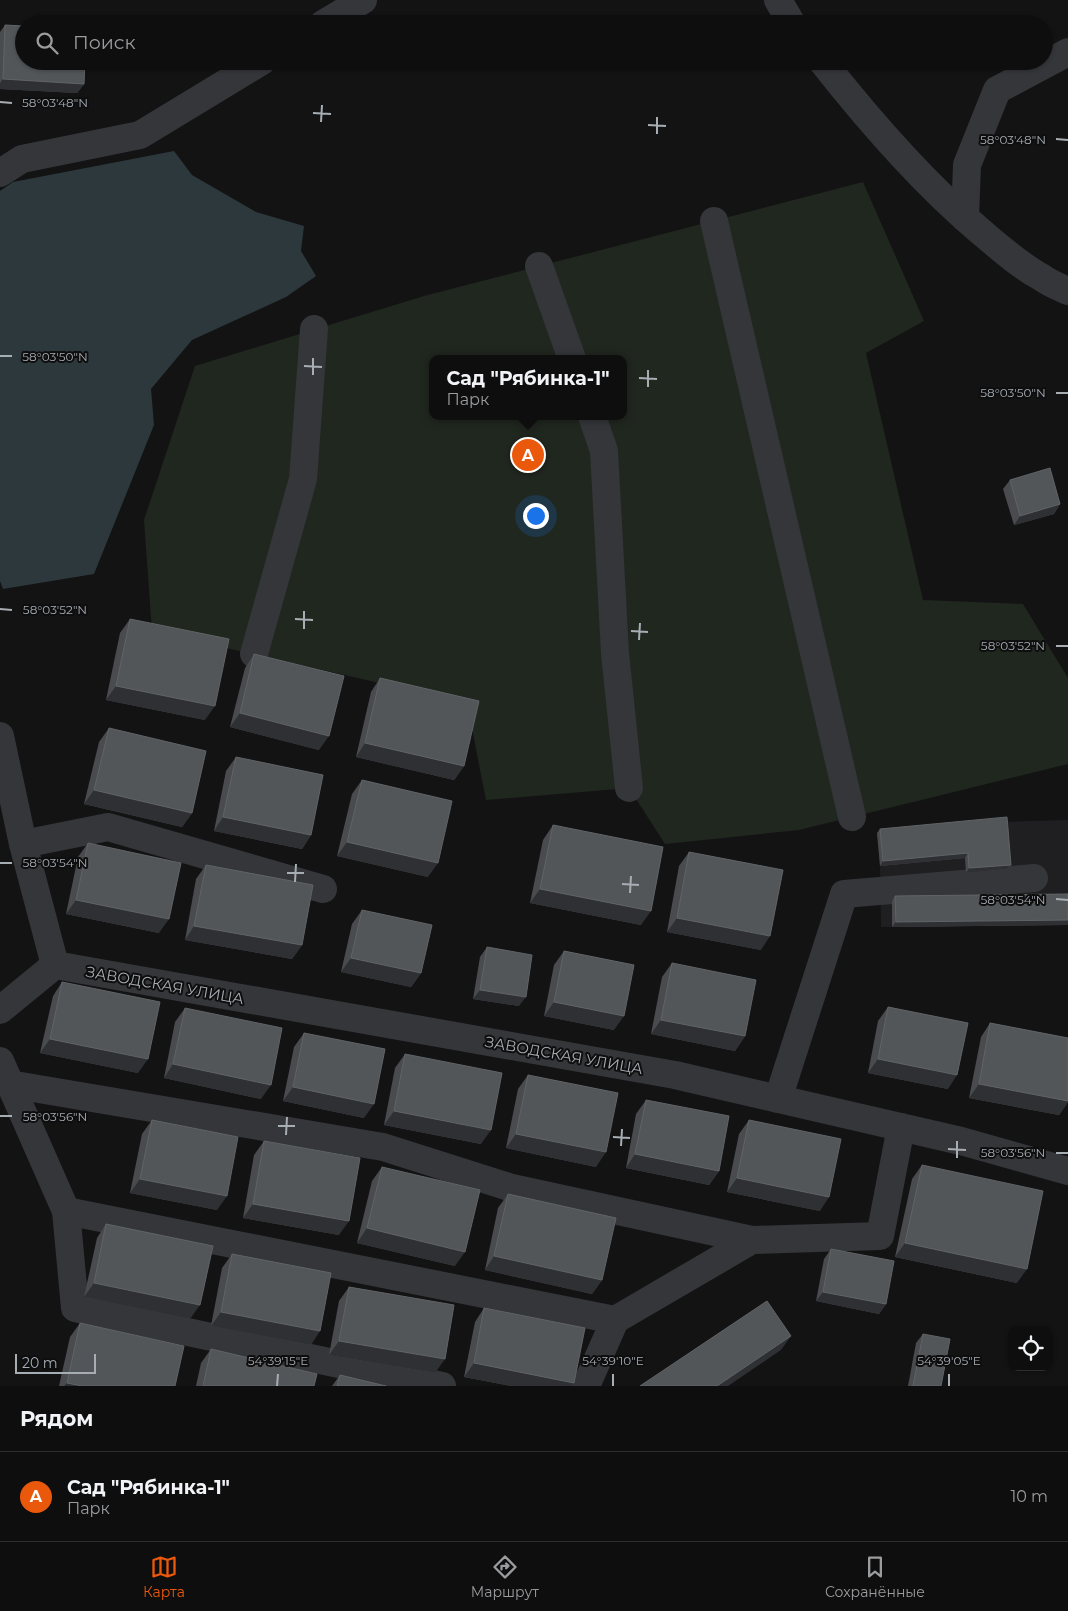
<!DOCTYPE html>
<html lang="ru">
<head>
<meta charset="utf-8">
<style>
  :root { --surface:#0e0e0f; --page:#1c1c1d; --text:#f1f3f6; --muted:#9b9c9e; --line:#2e2e2f; --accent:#ea580c }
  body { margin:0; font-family:Montserrat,sans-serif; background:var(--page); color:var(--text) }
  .controls { position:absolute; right:15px; bottom:15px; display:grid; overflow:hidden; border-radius:10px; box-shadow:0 1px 4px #0004 }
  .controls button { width:45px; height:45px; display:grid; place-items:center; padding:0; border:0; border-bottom:1px solid var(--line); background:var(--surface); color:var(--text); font:25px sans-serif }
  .scale { position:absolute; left:15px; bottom:12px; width:81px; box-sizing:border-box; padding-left:5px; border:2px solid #a6adb3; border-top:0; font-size:14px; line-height:18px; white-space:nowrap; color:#a6adb3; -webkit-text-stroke:4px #0e0e0f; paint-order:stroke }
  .you { position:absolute; left:535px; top:515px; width:18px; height:18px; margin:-12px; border:4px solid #fff; border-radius:50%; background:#1a73e8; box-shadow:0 0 0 8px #1a73e833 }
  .badge { display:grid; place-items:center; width:32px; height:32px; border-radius:50%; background:var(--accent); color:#fff; font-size:16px; font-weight:700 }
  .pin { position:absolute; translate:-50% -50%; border:2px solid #fff; box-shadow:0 1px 5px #0006 }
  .popup { position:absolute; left:429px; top:355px; width:198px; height:65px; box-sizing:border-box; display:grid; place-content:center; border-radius:10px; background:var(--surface); filter:drop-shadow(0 1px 4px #0005); font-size:16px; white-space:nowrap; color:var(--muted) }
  .popup b { font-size:19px; color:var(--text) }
  .popup::after { content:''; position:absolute; left:50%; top:100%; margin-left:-10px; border:10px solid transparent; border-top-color:var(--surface) }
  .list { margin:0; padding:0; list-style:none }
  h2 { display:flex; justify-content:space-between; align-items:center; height:65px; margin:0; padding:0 20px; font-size:21px }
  h2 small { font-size:16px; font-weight:400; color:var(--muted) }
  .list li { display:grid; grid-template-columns:32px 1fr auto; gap:15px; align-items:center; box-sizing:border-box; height:90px; padding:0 20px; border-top:1px solid var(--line) }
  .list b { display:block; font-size:19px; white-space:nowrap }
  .list p { margin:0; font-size:16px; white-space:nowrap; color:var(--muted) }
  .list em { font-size:16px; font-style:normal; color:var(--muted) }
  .icon { flex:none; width:28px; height:28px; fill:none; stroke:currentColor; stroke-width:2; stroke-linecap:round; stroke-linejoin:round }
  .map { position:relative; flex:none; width:1068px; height:1386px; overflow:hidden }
  .search { position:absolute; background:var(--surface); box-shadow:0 1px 4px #0004; left:15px; right:15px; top:15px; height:55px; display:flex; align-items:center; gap:12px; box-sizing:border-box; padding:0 18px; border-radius:28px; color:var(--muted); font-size:19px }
  .sheet { height:155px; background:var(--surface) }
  nav { display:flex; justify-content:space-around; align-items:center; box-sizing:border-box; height:70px; border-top:1px solid var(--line); background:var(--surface); font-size:14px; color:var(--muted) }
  nav a { display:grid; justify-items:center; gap:2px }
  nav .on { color:var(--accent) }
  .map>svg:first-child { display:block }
</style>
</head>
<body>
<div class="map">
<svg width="1068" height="1386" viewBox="0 0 1068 1386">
  <rect width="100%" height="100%" fill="#131314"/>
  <path fill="#1f1f21" d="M 1068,820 L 1068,925 L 881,927 L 880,866 L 877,833 L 1003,822 Z"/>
  <path fill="#20271f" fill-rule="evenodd" d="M 863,182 L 924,321 L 866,353 L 923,600 L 1023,604 L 1068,678 L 1068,764 L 799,830 L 665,844 L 629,788 L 486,800 L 467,703 L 152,631 L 144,520 L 195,366 L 424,296 ZM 433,359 L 623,359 L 623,416 L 433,416 Z"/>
  <path fill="#2d383c" d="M 174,151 L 192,175 L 256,212 L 304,226 L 301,251 L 316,276 L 286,297 L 192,340 L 151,389 L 154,425 L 94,574 L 3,589 L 0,581 L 0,191 L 13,182 Z"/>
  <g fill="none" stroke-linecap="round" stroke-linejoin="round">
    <g stroke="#343639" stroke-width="28">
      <path d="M 778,0 L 792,24"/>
      <path d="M 323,24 L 363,0"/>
      <path d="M 822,61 C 870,122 921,181 980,231 C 999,247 1019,265 1041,277 C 1049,283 1059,287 1068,291"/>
      <path d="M 0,173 L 22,159 L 140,135 L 262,61"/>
      <path d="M 965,218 L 967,165 L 997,90 L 1068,52"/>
      <path d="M 714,221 L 852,817"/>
      <path d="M 539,266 L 572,359"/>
      <path d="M 592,416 L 604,451 L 615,653 L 629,788"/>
      <path d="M 254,654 L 303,479 L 314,329"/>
      <path d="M 0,736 L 23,844 L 55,965"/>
      <path d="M 23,844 L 108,827 L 323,889"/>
      <path d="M 55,965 L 675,1075 L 961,1141 L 1068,1171"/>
      <path d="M 0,1010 L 55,965"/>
      <path d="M 0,1061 L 66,1211 L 75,1308 L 442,1386"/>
      <path d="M 9,1084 L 383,1147 L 512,1188 L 752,1240"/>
      <path d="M 778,1099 L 844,894 L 1034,878"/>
      <path d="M 66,1211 L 615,1320"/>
      <path d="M 586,1386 L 615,1320 L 752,1240 L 880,1236 L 901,1127"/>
    </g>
  </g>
  <g fill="#494b4f">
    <path d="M 5,25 L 84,84 L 77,93 L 0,89 L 0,32 Z"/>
    <path d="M 1010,480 L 1060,504 L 1054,514 L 1014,525 L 1003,489 Z"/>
    <path d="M 130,619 L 205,720 L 106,700 L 120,633 Z"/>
    <path d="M 254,654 L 319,750 L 230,727 L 245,668 Z"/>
    <path d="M 380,678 L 464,766 L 454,780 L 356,757 L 371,692 Z"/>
    <path d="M 109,728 L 192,813 L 182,827 L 84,804 L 99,742 Z"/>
    <path d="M 236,757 L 311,835 L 302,849 L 214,831 L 226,771 Z"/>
    <path d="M 362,780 L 428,877 L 337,856 L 352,794 Z"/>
    <path d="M 553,825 L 641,925 L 530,903 L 543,840 Z"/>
    <path d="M 880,829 L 1011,865 L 1007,869 L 966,873 L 965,858 L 880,866 L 877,833 Z"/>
    <path d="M 88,843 L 159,933 L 66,914 L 78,857 Z"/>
    <path d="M 689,852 L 761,950 L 667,932 L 679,866 Z"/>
    <path d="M 206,865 L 302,945 L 292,959 L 185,940 L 196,879 Z"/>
    <path d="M 1068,894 L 1068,925 L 892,927 L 892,901 L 895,896 Z"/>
    <path d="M 362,910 L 421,973 L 411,987 L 341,972 L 352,924 Z"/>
    <path d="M 487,947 L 519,1006 L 473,999 L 480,957 Z"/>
    <path d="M 564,951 L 614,1030 L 544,1016 L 554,965 Z"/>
    <path d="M 672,963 L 745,1036 L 735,1051 L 651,1034 L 662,977 Z"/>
    <path d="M 62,982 L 138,1073 L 40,1053 L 53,996 Z"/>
    <path d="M 888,1007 L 948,1089 L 868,1073 L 878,1021 Z"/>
    <path d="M 185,1008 L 261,1099 L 164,1078 L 175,1022 Z"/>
    <path d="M 990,1023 L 1068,1038 L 1068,1102 L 1059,1115 L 969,1098 L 981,1037 Z"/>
    <path d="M 304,1033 L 364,1118 L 283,1101 L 294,1047 Z"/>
    <path d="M 405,1054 L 481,1144 L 384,1125 L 395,1068 Z"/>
    <path d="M 528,1075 L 596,1167 L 506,1148 L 518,1089 Z"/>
    <path d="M 646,1100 L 719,1171 L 709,1185 L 626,1168 L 636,1114 Z"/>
    <path d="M 152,1120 L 217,1210 L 130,1193 L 142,1134 Z"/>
    <path d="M 749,1120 L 820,1211 L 727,1192 L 739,1134 Z"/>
    <path d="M 264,1141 L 339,1235 L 243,1218 L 254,1155 Z"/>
    <path d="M 922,1165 L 1017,1283 L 895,1257 L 912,1179 Z"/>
    <path d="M 382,1167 L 455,1266 L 357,1243 L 372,1181 Z"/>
    <path d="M 508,1194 L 602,1280 L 592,1294 L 485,1270 L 498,1208 Z"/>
    <path d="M 106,1224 L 190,1319 L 84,1297 L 97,1238 Z"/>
    <path d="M 831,1249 L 886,1304 L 879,1314 L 816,1301 L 824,1259 Z"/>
    <path d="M 232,1254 L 311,1345 L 211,1326 L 222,1268 Z"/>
    <path d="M 349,1287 L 435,1373 L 329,1355 L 339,1301 Z"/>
    <path d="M 484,1308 L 574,1383 L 572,1386 L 511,1386 L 464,1377 L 475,1322 Z"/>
    <path d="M 80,1323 L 175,1386 L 59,1386 L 70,1337 Z"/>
    <path d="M 923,1334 L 941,1386 L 908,1386 L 916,1343 Z"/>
    <path d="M 211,1349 L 314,1386 L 196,1386 L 201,1363 Z"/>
    <path d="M 340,1375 L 386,1386 L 332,1386 Z"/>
  </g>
  <g fill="#2f3033">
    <path d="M 3,79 L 84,84 L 77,93 L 0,89 L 0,83 Z"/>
    <path d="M 1060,504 L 1054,514 L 1014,525 L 1020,516 Z"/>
    <path d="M 116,686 L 215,706 L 205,720 L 106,700 Z"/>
    <path d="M 240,713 L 329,736 L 319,750 L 230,727 Z"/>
    <path d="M 365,743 L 464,766 L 454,780 L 356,757 Z"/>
    <path d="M 94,790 L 192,813 L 182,827 L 84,804 Z"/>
    <path d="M 223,817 L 311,835 L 302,849 L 214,831 Z"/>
    <path d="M 347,842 L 438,863 L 428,877 L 337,856 Z"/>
    <path d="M 968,853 L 965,858 L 880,866 L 883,861 Z"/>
    <path d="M 1011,865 L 1007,869 L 966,873 L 969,868 Z"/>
    <path d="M 540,889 L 651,911 L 641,925 L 530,903 Z"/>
    <path d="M 76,900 L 169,919 L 159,933 L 66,914 Z"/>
    <path d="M 677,918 L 770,936 L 761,950 L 667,932 Z"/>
    <path d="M 1068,920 L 1068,925 L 892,927 L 896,922 Z"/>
    <path d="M 194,926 L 302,945 L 292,959 L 185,940 Z"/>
    <path d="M 351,958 L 421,973 L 411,987 L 341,972 Z"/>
    <path d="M 480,990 L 526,997 L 519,1006 L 473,999 Z"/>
    <path d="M 554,1002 L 624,1016 L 614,1030 L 544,1016 Z"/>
    <path d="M 661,1020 L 745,1036 L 735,1051 L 651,1034 Z"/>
    <path d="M 50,1039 L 148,1059 L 138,1073 L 40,1053 Z"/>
    <path d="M 878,1059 L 957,1075 L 948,1089 L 868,1073 Z"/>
    <path d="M 173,1064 L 271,1085 L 261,1099 L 164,1078 Z"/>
    <path d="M 979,1084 L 1068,1101 L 1068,1102 L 1059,1115 L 969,1098 Z"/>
    <path d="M 293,1087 L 374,1104 L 364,1118 L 283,1101 Z"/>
    <path d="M 394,1111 L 491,1130 L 481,1144 L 384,1125 Z"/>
    <path d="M 516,1134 L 606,1152 L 596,1167 L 506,1148 Z"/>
    <path d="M 635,1154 L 719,1171 L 709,1185 L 626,1168 Z"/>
    <path d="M 737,1178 L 829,1197 L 820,1211 L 727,1192 Z"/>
    <path d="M 140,1179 L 227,1196 L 217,1210 L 130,1193 Z"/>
    <path d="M 253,1204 L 349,1221 L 339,1235 L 243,1218 Z"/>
    <path d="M 367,1228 L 465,1252 L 455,1266 L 357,1243 Z"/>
    <path d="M 905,1243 L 1027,1269 L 1017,1283 L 895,1257 Z"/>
    <path d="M 494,1256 L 602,1280 L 592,1294 L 485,1270 Z"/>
    <path d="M 94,1283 L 200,1305 L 190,1319 L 84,1297 Z"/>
    <path d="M 823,1292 L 886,1304 L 879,1314 L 816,1301 Z"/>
    <path d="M 221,1312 L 320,1331 L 311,1345 L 211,1326 Z"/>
    <path d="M 791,1336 L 781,1350 L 728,1386 L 717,1386 Z"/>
    <path d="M 339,1341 L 445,1359 L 435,1373 L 329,1355 Z"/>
    <path d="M 474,1363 L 574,1383 L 572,1386 L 511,1386 L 464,1377 Z"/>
    <path d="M 67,1383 L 82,1386 L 64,1386 Z"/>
  </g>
  <g fill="#535659" stroke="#606467">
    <path d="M 5,25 L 24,26 L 24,61 L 85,61 L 84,84 L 3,79 Z"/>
    <path d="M 1050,468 L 1060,504 L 1020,516 L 1010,480 Z"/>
    <path d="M 130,619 L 229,639 L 215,706 L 116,686 Z"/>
    <path d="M 254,654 L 344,676 L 329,736 L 240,713 Z"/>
    <path d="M 380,678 L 479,701 L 464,766 L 365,743 Z"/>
    <path d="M 109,728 L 206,751 L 192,813 L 94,790 Z"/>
    <path d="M 236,757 L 323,775 L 311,835 L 223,817 Z"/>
    <path d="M 362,780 L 452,801 L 438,863 L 347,842 Z"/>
    <path d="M 1007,817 L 1011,865 L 969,868 L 968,853 L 883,861 L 880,829 Z"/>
    <path d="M 553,825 L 663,847 L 651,911 L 540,889 Z"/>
    <path d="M 88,843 L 181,863 L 169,919 L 76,900 Z"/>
    <path d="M 689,852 L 783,870 L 770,936 L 677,918 Z"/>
    <path d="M 206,865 L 313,885 L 302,945 L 194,926 Z"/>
    <path d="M 1068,894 L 1068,920 L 896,922 L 895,896 Z"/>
    <path d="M 362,910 L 432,925 L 421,973 L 351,958 Z"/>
    <path d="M 487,947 L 532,955 L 526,997 L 480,990 Z"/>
    <path d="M 564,951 L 634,965 L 624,1016 L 554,1002 Z"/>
    <path d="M 672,963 L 756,980 L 745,1036 L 661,1020 Z"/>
    <path d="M 62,982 L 160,1002 L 148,1059 L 50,1039 Z"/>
    <path d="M 888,1007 L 968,1023 L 957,1075 L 878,1059 Z"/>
    <path d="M 185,1008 L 282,1028 L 271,1085 L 173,1064 Z"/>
    <path d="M 990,1023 L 1068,1038 L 1068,1101 L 979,1084 Z"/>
    <path d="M 304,1033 L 385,1049 L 374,1104 L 293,1087 Z"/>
    <path d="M 405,1054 L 502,1073 L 491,1130 L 394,1111 Z"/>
    <path d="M 528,1075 L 618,1093 L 606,1152 L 516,1134 Z"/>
    <path d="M 646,1100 L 729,1116 L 719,1171 L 635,1154 Z"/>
    <path d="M 152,1120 L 238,1137 L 227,1196 L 140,1179 Z"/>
    <path d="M 749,1120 L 841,1139 L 829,1197 L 737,1178 Z"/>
    <path d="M 264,1141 L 360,1158 L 349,1221 L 253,1204 Z"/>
    <path d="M 922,1165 L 1043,1191 L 1027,1269 L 905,1243 Z"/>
    <path d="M 382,1167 L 480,1190 L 465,1252 L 367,1228 Z"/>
    <path d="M 508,1194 L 616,1218 L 602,1280 L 494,1256 Z"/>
    <path d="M 106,1224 L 213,1246 L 200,1305 L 94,1283 Z"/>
    <path d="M 831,1249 L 894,1261 L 886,1304 L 823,1292 Z"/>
    <path d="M 232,1254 L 331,1273 L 320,1331 L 221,1312 Z"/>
    <path d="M 349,1287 L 454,1305 L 445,1359 L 339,1341 Z"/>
    <path d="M 767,1301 L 791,1336 L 717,1386 L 640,1386 Z"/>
    <path d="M 484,1308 L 585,1328 L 574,1383 L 474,1363 Z"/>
    <path d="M 80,1323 L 184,1346 L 175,1386 L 82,1386 L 67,1383 Z"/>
    <path d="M 923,1334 L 950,1339 L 941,1386 L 913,1386 Z"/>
    <path d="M 211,1349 L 317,1374 L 314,1386 L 203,1386 Z"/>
    <path d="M 340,1375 L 386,1386 L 337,1386 Z"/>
  </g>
  <path fill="none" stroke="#a6adb3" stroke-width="2" d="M 0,102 L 12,103M 313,113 L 331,114M 321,122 L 322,105M 648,125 L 666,126M 657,134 L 657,117M 1056,139 L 1068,140M 0,356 L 12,356M 304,366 L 322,367M 313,375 L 313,358M 639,378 L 657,379M 648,387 L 648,370M 1056,393 L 1068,393M 0,609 L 12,610M 295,619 L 313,620M 304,629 L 304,611M 631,631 L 648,632M 639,640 L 640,623M 1056,646 L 1068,646M 0,863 L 12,863M 287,873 L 304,873M 295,882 L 296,864M 622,884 L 639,885M 630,893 L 631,876M 1056,899 L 1068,900M 0,1116 L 12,1116M 278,1126 L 295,1126M 286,1135 L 287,1117M 613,1137 L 630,1138M 621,1146 L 622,1129M 948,1149 L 966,1150M 1056,1153 L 1068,1153M 957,1158 L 957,1141M 277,1386 L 278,1374M 613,1386 L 613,1374M 949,1386 L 949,1374"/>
  <g text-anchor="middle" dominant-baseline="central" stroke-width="4" stroke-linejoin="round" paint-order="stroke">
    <g font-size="15" fill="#a6adb3" stroke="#0e0e0f">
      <text transform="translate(165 985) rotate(10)">ЗАВОДСКАЯ УЛИЦА</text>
      <text transform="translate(564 1055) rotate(10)">ЗАВОДСКАЯ УЛИЦА</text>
    </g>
  </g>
  <g font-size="12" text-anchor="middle" fill="#a6adb3" stroke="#0e0e0f" stroke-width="4" stroke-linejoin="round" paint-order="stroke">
    <text x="55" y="107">58°03'48"N</text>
    <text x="1013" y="144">58°03'48"N</text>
    <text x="55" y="361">58°03'50"N</text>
    <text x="1013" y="397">58°03'50"N</text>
    <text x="55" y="614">58°03'52"N</text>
    <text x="1013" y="650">58°03'52"N</text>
    <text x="55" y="867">58°03'54"N</text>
    <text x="1013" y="904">58°03'54"N</text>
    <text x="55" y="1121">58°03'56"N</text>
    <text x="1013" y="1157">58°03'56"N</text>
    <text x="278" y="1365">54°39'15"E</text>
    <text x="613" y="1365">54°39'10"E</text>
    <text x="949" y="1365">54°39'05"E</text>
  </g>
</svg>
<div class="controls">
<button><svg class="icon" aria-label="locate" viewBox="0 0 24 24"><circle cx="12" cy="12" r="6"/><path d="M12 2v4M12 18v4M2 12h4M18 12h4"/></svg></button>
</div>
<div class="scale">20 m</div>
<div class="you"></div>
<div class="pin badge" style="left:528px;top:455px">A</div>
<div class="popup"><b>Сад &quot;Рябинка-1&quot;</b>Парк</div>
<div class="search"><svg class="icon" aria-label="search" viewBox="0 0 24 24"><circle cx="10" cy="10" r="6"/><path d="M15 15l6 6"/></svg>Поиск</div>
</div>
<section class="sheet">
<h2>Рядом<small></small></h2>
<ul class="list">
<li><span class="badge">A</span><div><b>Сад &quot;Рябинка-1&quot;</b><p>Парк</p></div><em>10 m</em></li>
</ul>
</section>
<nav>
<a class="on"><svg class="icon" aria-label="map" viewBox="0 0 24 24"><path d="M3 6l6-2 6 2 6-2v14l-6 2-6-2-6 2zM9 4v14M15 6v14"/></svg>Карта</a>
<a><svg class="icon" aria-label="directions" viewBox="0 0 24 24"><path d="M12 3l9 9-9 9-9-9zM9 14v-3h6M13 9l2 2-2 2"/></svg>Маршрут</a>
<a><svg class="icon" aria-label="saved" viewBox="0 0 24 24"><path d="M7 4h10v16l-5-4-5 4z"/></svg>Сохранённые</a>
</nav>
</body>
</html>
